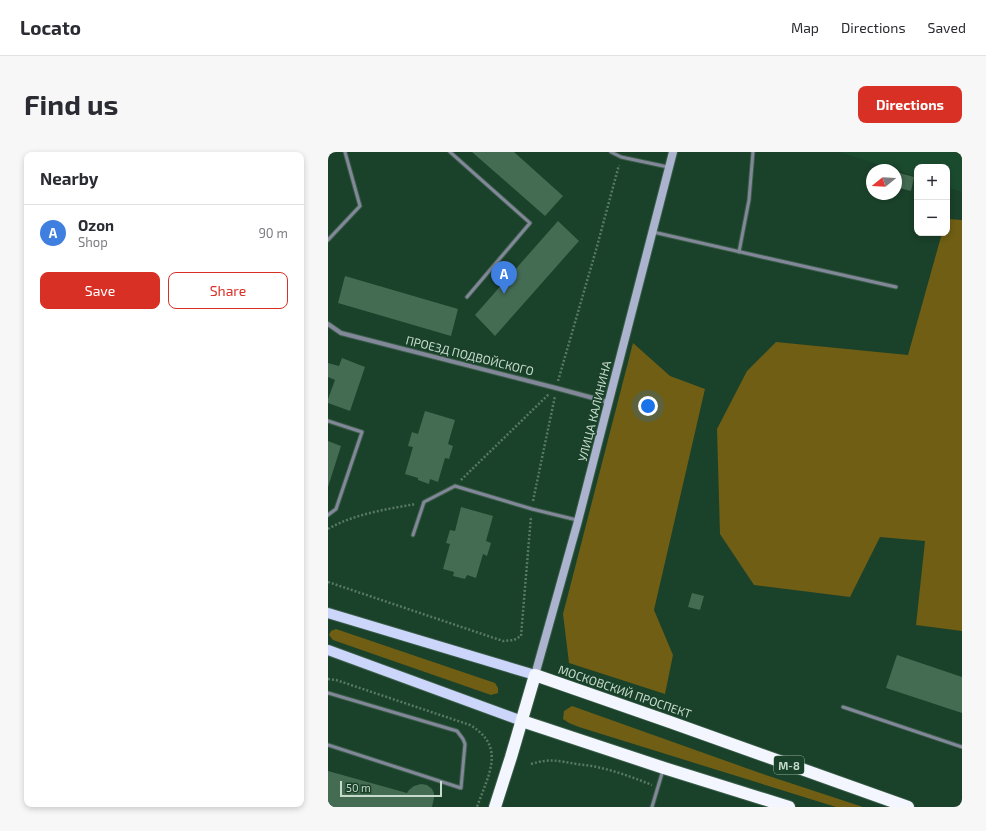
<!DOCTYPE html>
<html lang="en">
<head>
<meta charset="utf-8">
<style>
  :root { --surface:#fff; --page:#f7f7f7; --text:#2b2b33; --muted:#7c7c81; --line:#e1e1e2; --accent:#d93025 }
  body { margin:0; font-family:"Exo 2",sans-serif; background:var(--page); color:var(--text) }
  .controls { position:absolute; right:12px; top:12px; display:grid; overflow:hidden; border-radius:8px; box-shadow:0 2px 6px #0003 }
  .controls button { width:36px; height:36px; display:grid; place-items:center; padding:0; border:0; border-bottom:1px solid var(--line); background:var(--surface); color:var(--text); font:20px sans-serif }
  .compass { position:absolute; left:538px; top:12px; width:36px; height:36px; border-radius:50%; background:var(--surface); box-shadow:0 2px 6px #0003; rotate:252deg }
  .scale { position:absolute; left:12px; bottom:10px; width:102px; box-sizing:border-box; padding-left:4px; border:2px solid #c6dbcc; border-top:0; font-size:11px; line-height:14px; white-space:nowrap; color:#c6dbcc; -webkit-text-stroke:3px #1a412a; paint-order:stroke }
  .you { position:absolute; left:320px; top:254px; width:14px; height:14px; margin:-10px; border:3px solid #fff; border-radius:50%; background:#1a73e8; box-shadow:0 0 0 6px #1a73e833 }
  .badge { display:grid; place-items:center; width:26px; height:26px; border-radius:50%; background:var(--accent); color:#fff; font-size:13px; font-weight:700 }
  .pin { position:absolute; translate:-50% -33px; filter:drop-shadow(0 1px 2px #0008) }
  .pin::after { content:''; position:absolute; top:21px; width:14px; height:12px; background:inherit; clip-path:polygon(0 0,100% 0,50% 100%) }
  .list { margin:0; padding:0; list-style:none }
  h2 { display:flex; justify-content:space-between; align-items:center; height:52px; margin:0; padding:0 16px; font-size:17px }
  h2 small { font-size:13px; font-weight:400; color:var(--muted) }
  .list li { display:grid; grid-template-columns:26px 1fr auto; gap:12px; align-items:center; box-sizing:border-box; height:56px; padding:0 16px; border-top:1px solid var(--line) }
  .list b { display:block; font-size:15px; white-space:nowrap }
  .list p { margin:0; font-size:13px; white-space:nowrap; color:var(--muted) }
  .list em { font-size:13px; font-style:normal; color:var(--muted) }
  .actions { display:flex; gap:8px; padding:12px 16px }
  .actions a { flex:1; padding:9px 0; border:1px solid var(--accent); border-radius:8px; text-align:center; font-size:14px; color:var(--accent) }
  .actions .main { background:var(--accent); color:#fff }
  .map { position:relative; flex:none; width:634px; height:655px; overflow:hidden; border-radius:8px }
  header { display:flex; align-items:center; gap:24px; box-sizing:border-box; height:56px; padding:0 20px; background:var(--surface); border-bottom:1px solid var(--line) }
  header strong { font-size:19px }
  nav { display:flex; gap:22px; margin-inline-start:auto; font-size:14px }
  .intro { display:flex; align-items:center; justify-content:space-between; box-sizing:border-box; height:96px; padding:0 24px }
  h1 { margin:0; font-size:28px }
  .button { padding:10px 18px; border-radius:8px; background:var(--accent); color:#fff; font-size:14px; font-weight:700 }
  main { display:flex; gap:24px; padding:0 24px }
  aside { flex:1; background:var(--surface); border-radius:8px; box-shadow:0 2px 6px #0003 }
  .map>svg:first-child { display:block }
</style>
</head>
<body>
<header>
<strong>Locato</strong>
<nav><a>Map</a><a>Directions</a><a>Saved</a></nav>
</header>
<div class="intro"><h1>Find us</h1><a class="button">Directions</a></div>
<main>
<aside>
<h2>Nearby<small></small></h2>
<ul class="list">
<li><span class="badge" style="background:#3f7fe0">A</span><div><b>Ozon</b><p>Shop</p></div><em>90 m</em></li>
</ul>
<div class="actions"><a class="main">Save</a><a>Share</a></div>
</aside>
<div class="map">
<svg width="634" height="655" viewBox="0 0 634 655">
  <rect width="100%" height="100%" fill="#1a412a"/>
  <path fill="#1b4b2f" d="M 512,0 L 634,0 L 634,40 L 619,35 L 619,15 L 589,15 L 589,25 Z"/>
  <g fill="#6f5e14">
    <path d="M 619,67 L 634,68 L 634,479 L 588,473 L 597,389 L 552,385 L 522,445 L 426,433 L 392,382 L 389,277 L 419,219 L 448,190 L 580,203 L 614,81 L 619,81 Z"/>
    <path d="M 305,191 L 342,224 L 377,237 L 326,458 L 345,503 L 337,542 L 241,511 L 235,462 Z"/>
    <path d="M 8,477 L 167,531 L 170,536 L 170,541 L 163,543 L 5,488 L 1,483 L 3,479 Z"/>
    <path d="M 244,554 L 432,621 L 535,655 L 508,655 L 251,575 L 241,571 L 235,567 L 236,559 Z"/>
  </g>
  <g fill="#446c52">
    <path d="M 144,0 L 186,0 L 235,44 L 217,64 Z"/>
    <path d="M 568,20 L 586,25 L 583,39 L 568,35 Z"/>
    <path d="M 230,69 L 251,89 L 167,184 L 147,163 Z"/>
    <path d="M 17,124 L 130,157 L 123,184 L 10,151 Z"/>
    <path d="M 14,206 L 37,215 L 22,259 L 0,251 L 0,247 L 7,228 L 0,225 L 0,211 L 11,214 Z"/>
    <path d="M 97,259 L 127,268 L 120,292 L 125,294 L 121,307 L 117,306 L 110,330 L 102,327 L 101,332 L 90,328 L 90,326 L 77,322 L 85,295 L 80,294 L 84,280 L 90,282 Z"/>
    <path d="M 0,289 L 13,294 L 0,335 Z"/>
    <path d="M 133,355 L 165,364 L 158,389 L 163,391 L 159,404 L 155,402 L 148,426 L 139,423 L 137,427 L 125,424 L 126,420 L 115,417 L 122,392 L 118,391 L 122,378 L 127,379 Z"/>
    <path d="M 364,441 L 376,444 L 372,458 L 360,455 Z"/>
    <path d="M 569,503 L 634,525 L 634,561 L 558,536 Z"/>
    <path d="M 0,619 L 79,641 L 81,638 L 86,634 L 93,632 L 99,633 L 104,637 L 106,641 L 106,646 L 104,655 L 0,655 Z"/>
  </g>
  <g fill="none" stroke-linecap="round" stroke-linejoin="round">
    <g stroke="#395d47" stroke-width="5">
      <g id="lane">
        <path d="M 122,0 L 202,71 L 139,145"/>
        <path d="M 283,0 L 293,5 L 340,15"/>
        <path d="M 325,80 L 430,104 L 568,135"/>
        <path d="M 0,88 L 32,54 L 17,0"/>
        <path d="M 411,100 L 421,48 L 425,0"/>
        <path d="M 0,269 L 34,280 L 8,357 L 0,363"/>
        <path d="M 85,383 L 96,350 L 127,334 L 204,357 L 249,368"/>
        <path d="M 0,541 L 129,579 L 135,587 L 137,592 L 133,636 L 0,593"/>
        <path d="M 515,555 L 634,595"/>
        <path d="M 324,655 L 335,618"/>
      </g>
    </g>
    <g stroke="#395d47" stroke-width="6">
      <path id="street" d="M 0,172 L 13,181 L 228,236 L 280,250"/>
    </g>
    <g stroke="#395d47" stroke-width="10">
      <path id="secondary" d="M 207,523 L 250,369 L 345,0"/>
    </g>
    <g stroke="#395d47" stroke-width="12">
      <g id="primary">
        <path d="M 0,461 L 207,523"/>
        <path d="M 0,498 L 194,569"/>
      </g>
    </g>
    <g stroke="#395d47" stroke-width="14">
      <g id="highway">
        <path d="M 194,569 L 336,616 L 461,655"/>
        <path d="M 167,655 L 183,605 L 207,523 L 342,570 L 580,655"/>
      </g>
    </g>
    <g stroke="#587964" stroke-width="2.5" stroke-dasharray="2 2" stroke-linecap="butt">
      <path d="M 230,229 L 268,98 L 291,13"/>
      <path d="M 133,328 L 221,242"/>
      <path d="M 205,349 L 227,244"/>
      <path d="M 0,377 C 26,362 59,357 88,352"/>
      <path d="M 0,430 L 175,489 L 186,488 L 193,484 L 203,364"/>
      <path d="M 0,527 L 8,528 L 142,573 C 179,595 160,623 149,655"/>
      <path d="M 203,612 C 222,606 230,609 249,612 C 254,613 259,613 264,614 C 285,618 304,625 324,633"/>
    </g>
    <use href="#lane" stroke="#828799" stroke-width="3"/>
    <use href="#street" stroke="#828799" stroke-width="4"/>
    <use href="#secondary" stroke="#acb3cf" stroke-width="8"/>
    <use href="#primary" stroke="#ccd5fa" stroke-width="10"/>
    <use href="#highway" stroke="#f3f6ff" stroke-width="12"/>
  </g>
  <g text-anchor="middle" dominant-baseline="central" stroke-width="3" stroke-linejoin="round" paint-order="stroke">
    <rect fill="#1a412a" stroke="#92ad9b" stroke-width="1" x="446" y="604" width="30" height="18" rx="3"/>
    <g font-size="11" font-weight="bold" fill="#c6dbcc">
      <text x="461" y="613">М-8</text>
    </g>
    <g font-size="12" fill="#c6dbcc" stroke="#1a412a">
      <text transform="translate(142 203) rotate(14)">ПРОЕЗД ПОДВОЙСКОГО</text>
      <text transform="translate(266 259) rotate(-76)">УЛИЦА КАЛИНИНА</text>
      <text transform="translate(297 539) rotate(19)">МОСКОВСКИЙ ПРОСПЕКТ</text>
    </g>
  </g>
</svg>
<div class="controls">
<button>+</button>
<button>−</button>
</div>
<svg class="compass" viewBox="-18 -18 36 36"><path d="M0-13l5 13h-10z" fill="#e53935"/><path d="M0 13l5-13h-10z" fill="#7c7c81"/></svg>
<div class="scale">50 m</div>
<div class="you"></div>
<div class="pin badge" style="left:176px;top:142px;background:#3f7fe0">A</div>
</div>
</main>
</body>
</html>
